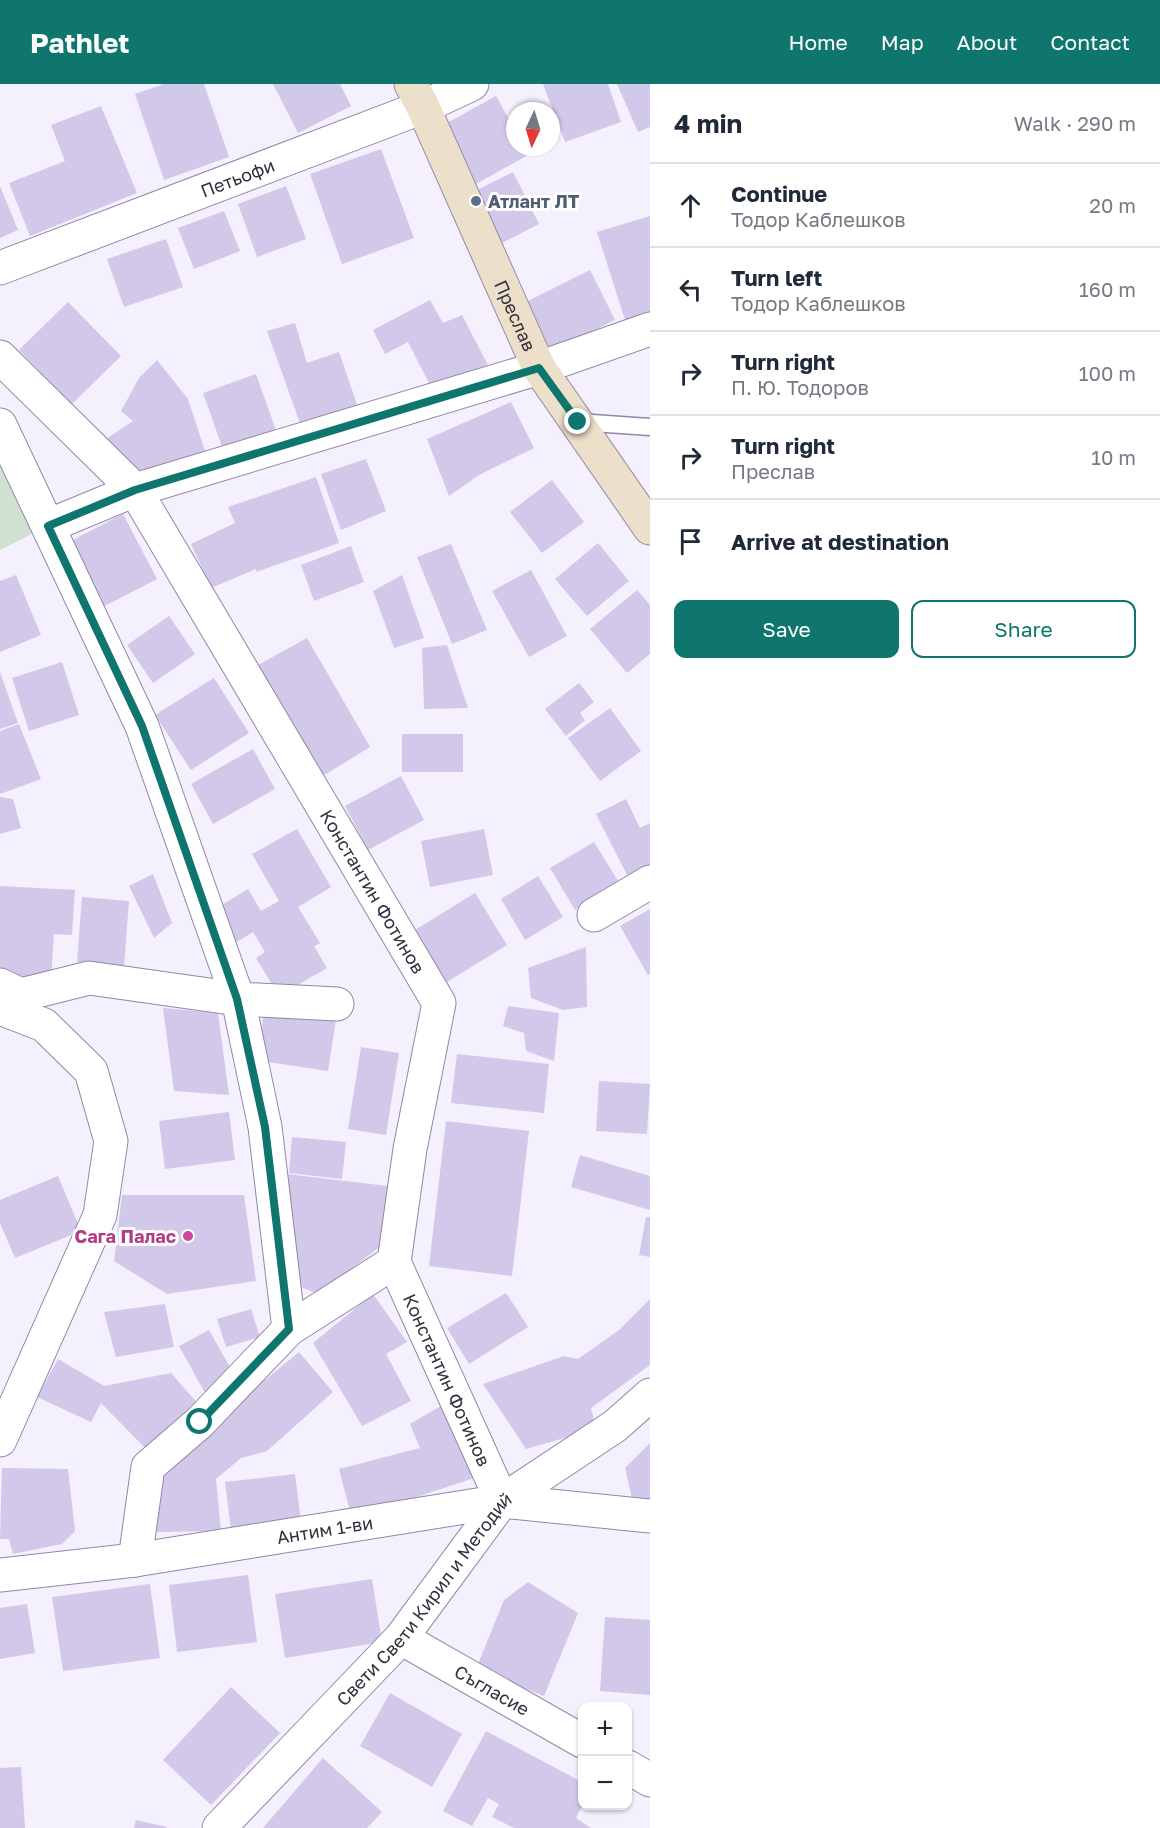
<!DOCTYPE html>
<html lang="en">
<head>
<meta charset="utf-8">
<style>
  :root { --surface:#fff; --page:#f6f6f7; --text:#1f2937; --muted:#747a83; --line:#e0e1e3; --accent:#0f766e }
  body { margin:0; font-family:"Golos Text",sans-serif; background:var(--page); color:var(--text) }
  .controls { position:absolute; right:18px; bottom:18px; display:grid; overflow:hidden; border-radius:12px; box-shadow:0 2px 4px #0004 }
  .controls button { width:54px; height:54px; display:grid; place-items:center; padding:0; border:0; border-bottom:2px solid var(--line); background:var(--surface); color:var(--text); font:30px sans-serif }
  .compass { position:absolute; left:506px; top:18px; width:54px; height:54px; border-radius:50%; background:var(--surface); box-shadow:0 2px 4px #0004; rotate:184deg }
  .stop { position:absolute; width:18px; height:18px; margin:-14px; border:4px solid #0f766e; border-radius:50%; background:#fff }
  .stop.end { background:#0f766e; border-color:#fff; box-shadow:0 2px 6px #0008 }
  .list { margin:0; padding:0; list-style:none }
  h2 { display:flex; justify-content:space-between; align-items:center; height:78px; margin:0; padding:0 24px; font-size:26px }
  h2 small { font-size:20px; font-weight:400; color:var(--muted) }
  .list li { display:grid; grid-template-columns:39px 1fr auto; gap:18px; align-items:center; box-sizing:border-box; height:84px; padding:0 24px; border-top:2px solid var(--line) }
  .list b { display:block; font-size:22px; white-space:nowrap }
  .list p { margin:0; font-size:20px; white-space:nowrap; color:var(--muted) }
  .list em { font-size:20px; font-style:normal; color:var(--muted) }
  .actions { display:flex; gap:12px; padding:18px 24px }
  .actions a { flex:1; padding:14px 0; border:2px solid var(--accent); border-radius:12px; text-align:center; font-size:21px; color:var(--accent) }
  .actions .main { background:var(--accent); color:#fff }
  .icon { flex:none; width:33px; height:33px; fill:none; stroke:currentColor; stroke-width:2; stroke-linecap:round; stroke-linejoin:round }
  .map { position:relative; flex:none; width:650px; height:1744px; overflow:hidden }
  header { display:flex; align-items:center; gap:36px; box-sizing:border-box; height:84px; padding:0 30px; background:var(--accent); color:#fff }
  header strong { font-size:28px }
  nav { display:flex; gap:33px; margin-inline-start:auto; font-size:21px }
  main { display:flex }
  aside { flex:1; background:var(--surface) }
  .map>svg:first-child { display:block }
</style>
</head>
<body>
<header>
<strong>Pathlet</strong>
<nav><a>Home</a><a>Map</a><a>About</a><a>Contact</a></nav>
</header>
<main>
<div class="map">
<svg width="650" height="1744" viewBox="0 0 650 1744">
  <rect width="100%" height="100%" fill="#f4f0fe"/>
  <path fill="#d1e1d0" d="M 0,341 L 48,442 L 0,466 Z"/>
  <g fill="#d2c8e9">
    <path d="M 164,0 L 204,0 L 229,73 L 164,96 L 135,10 Z"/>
    <path d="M 273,0 L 340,0 L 351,22 L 298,49 Z"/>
    <path d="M 543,0 L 608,0 L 621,38 L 565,58 Z"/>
    <path d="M 617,0 L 650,0 L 650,43 L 638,48 Z"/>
    <path d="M 496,12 L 515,46 L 515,63 L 524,63 L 528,71 L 469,104 L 436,45 Z"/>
    <path d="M 101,22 L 137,109 L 30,152 L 9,99 L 65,77 L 51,41 Z"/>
    <path d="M 381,65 L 414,154 L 342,180 L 310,90 Z"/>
    <path d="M 513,88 L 539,140 L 500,160 L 473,108 Z"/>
    <path d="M 0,102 L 18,146 L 0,154 Z"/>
    <path d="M 286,102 L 306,155 L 257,173 L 238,120 Z"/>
    <path d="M 224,127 L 240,167 L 194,185 L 178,144 Z"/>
    <path d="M 650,132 L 650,228 L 625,236 L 597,148 Z"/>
    <path d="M 166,155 L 183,203 L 124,223 L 107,175 Z"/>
    <path d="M 590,186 L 615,236 L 545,271 L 520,221 Z"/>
    <path d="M 430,216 L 443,239 L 462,231 L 491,287 L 432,305 L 408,258 L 385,270 L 373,246 Z"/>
    <path d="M 68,218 L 121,272 L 72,320 L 19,266 Z"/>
    <path d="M 295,239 L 307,279 L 339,268 L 361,332 L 301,342 L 267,247 Z"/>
    <path d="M 157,276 L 188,315 L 206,370 L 142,399 L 106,355 L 133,337 L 121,327 L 139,294 Z"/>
    <path d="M 256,290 L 278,352 L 225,371 L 203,309 Z"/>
    <path d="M 511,318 L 534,364 L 479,391 L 449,412 L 427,355 Z"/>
    <path d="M 366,375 L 386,427 L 341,446 L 321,390 Z"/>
    <path d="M 316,393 L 339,459 L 256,488 L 256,485 L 211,504 L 191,460 L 235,439 L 228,423 Z"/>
    <path d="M 552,396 L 584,438 L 542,469 L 510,428 Z"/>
    <path d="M 123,430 L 157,495 L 97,526 L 63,461 Z"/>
    <path d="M 598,459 L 629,497 L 587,532 L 555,495 Z"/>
    <path d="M 451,460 L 487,546 L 452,560 L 417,473 Z"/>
    <path d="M 351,462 L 364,498 L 314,517 L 301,481 Z"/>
    <path d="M 531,486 L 567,552 L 529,573 L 492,507 Z"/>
    <path d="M 16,491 L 41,551 L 0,568 L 0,497 Z"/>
    <path d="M 402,491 L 424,554 L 394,564 L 373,507 Z"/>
    <path d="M 637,506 L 650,521 L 650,570 L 627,589 L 590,545 Z"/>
    <path d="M 169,532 L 195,570 L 153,599 L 127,561 Z"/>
    <path d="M 307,554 L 370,663 L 323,692 L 258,581 Z"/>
    <path d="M 447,561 L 468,624 L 424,625 L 422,564 Z"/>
    <path d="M 62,578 L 79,631 L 29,647 L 12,594 Z"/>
    <path d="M 0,588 L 18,639 L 0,645 Z"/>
    <path d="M 214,594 L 249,649 L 191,686 L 155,631 Z"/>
    <path d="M 579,599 L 594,618 L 580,629 L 585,636 L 566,652 L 545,625 Z"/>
    <path d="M 610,624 L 641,667 L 600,697 L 568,654 Z"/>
    <path d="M 19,640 L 41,695 L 0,710 L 0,647 Z"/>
    <rect x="402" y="650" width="61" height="38"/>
    <path d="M 253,665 L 275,705 L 213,740 L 191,700 Z"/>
    <path d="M 401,692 L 424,736 L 368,766 L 345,722 Z"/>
    <path d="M 0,713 L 13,715 L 21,744 L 0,750 Z"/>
    <path d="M 626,715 L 640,744 L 650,739 L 650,780 L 627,791 L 596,730 Z"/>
    <path d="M 297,745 L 331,803 L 298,823 L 320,859 L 314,862 L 327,884 L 279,912 L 256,874 L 265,868 L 253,848 L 232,861 L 212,827 L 248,805 L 261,827 L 279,817 L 252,770 Z"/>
    <path d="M 484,745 L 493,791 L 430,803 L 421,757 Z"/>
    <path d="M 594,758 L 620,800 L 575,826 L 550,784 Z"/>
    <path d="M 153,790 L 172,839 L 154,854 L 129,802 Z"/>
    <path d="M 538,792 L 563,833 L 525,856 L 501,815 Z"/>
    <path d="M 0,802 L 75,806 L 72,851 L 54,850 L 51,893 L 22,901 L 0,892 Z"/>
    <path d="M 475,809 L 507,861 L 447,898 L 415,846 Z"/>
    <path d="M 82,813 L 129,817 L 124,882 L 77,878 Z"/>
    <path d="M 650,825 L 650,890 L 648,891 L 620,842 Z"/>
    <path d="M 586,863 L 587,923 L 563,926 L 531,914 L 528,884 Z"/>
    <path d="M 508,922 L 559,929 L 554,977 L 526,967 L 524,949 L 503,942 Z"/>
    <path d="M 163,924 L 218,929 L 229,1011 L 174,1007 Z"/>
    <path d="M 263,927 L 336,935 L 328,987 L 261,977 Z"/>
    <path d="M 361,963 L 399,969 L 386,1051 L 348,1045 Z"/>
    <path d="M 457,970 L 549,980 L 544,1029 L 451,1019 Z"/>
    <path d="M 599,997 L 650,1000 L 647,1050 L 596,1047 Z"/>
    <path d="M 229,1028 L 235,1076 L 165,1085 L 159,1037 Z"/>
    <path d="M 446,1037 L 529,1047 L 512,1192 L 429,1182 Z"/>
    <path d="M 292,1053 L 346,1058 L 342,1095 L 289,1089 Z"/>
    <path d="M 580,1071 L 650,1092 L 650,1126 L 571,1103 Z"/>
    <path d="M 278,1089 L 388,1102 L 381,1162 L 318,1210 L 293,1200 Z"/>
    <path d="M 58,1092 L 81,1147 L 15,1174 L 0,1139 L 0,1116 Z"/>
    <path d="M 122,1111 L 244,1111 L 256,1197 L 167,1210 L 114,1177 Z"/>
    <path d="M 646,1133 L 650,1133 L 650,1173 L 639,1171 Z"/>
    <path d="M 506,1209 L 528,1243 L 469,1280 L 447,1244 Z"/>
    <path d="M 373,1210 L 407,1258 L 386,1270 L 411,1317 L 362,1342 L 313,1259 Z"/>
    <path d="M 650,1215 L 650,1281 L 591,1324 L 596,1345 L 526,1365 L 483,1300 L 564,1272 L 578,1275 L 619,1246 Z"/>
    <path d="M 165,1220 L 174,1263 L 116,1273 L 104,1228 Z"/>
    <path d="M 251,1225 L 260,1253 L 226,1263 L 217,1235 Z"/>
    <path d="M 209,1246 L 235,1292 L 205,1309 L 179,1262 Z"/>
    <path d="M 299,1268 L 333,1308 L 267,1367 L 241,1374 L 216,1395 L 221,1447 L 152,1448 L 164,1388 L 252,1307 Z"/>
    <path d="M 58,1275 L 104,1302 L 171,1289 L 200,1322 L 149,1368 L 101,1319 L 91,1338 L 37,1313 Z"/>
    <path d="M 446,1319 L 477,1393 L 417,1413 L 351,1431 L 339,1385 L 420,1364 L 410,1340 Z"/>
    <path d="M 650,1359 L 650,1420 L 633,1419 L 625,1384 Z"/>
    <path d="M 2,1384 L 68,1385 L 75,1447 L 62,1460 L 13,1470 L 9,1455 L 0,1455 Z"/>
    <path d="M 295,1390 L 301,1437 L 231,1445 L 225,1398 Z"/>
    <path d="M 248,1491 L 257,1558 L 177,1568 L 169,1501 Z"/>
    <path d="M 372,1495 L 382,1558 L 285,1574 L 275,1510 Z"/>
    <path d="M 528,1498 L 578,1529 L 544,1612 L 476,1585 L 504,1516 Z"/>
    <path d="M 150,1500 L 160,1574 L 63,1587 L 52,1513 Z"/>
    <path d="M 27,1520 L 35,1569 L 0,1575 L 0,1524 Z"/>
    <path d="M 605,1533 L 650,1536 L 650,1611 L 600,1607 Z"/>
    <path d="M 231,1603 L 280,1649 L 211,1721 L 163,1676 Z"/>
    <path d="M 390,1609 L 462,1650 L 432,1703 L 360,1662 Z"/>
    <path d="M 486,1647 L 582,1698 L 582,1722 L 576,1734 L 591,1744 L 514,1744 L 492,1733 L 499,1720 L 488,1714 L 472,1742 L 443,1727 Z"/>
    <path d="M 323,1674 L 382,1728 L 367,1744 L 263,1744 Z"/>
    <path d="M 21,1683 L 25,1744 L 0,1744 L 0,1684 Z"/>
    <path d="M 136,1736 L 167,1743 L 167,1744 L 134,1744 Z"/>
  </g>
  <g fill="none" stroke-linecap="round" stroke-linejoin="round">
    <g stroke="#9187a6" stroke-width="19">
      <path id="lane" d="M 578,338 L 650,343"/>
    </g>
    <g stroke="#9187a6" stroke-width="35">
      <g id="street">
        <path id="s1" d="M 0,184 L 423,23 L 472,0"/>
        <path id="s2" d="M 0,273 L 135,406 L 439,919 L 410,1065 L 394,1178 L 502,1417"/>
        <path d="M 0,341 L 142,642 L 238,915 L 265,1043 L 289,1245"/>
        <path d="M 48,442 L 135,406 L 539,284 L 650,245"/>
        <path d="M 594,831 L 650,798"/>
        <path d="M 0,901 L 21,911 L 89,894 L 238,915 L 337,920"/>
        <path d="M 0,924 L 44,941 L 91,987 L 111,1057 L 100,1131 L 0,1356"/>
        <path d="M 135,1476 L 148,1383 L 200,1338 L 289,1245 L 394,1178"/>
        <path id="s3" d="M 0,1491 L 135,1476 L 502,1417 L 650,1432"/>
        <path id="s4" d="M 401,1554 L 582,1657"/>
        <path d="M 628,1683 L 650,1696"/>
        <path id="s5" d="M 219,1744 L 401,1554 L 502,1417 L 615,1342 L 650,1311"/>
      </g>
    </g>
    <g stroke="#9187a6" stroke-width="35">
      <g id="secondary">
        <path id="s6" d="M 411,0 L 423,23 L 539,284 L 650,444"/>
      </g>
    </g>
    <use href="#lane" stroke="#fff" stroke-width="16"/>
    <use href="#street" stroke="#fff" stroke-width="33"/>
    <use href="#secondary" stroke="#ede0cb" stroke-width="33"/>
  </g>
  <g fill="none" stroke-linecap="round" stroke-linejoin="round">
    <path stroke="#0f766e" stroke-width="8" d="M 200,1338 L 289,1245 L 265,1043 L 237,915 L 142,642 L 48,442 L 135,406 L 539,284 L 578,338"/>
  </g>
  <circle fill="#5c6f8a" stroke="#fff" stroke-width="2" cx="476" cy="117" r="6"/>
  <circle fill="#d1479c" stroke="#fff" stroke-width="2" cx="188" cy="1152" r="6"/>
  <g text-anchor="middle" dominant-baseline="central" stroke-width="6" stroke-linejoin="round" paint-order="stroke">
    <g font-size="18" fill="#332f3c" stroke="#fff">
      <text stroke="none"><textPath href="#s1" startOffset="254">Петьофи</textPath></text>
      <text stroke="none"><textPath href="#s6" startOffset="254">Преслав</textPath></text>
      <text stroke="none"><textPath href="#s2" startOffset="656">Константин Фотинов</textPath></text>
      <text stroke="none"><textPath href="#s2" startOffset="1178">Константин Фотинов</textPath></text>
      <text stroke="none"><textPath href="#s3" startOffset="328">Антим 1-ви</textPath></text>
      <text stroke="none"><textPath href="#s5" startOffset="308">Свети Свети Кирил и Методий</textPath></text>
      <text stroke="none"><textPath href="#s4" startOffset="105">Съгласие</textPath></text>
    </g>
    <g font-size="18" font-weight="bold" fill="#4e5e75" stroke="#fff" text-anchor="start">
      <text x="488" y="117">Атлант ЛТ</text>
    </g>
    <g font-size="18" font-weight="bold" fill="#b23c85" stroke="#fff" text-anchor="end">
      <text x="176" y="1152">Сага Палас</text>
    </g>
  </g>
</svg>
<div class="controls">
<button>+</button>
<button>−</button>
</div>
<svg class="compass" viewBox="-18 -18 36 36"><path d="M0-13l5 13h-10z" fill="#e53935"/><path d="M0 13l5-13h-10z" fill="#747a83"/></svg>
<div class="stop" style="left:200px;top:1338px"></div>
<div class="stop end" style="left:578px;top:338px"></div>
</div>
<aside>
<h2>4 min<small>Walk · 290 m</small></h2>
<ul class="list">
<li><svg class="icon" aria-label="ahead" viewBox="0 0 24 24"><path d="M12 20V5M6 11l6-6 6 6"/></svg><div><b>Continue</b><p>Тодор Каблешков</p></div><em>20 m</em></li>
<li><svg class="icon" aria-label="left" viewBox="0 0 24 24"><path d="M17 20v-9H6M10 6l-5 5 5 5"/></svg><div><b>Turn left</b><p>Тодор Каблешков</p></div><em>160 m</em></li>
<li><svg class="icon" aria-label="right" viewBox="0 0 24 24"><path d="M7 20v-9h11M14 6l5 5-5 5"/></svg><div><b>Turn right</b><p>П. Ю. Тодоров</p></div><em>100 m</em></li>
<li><svg class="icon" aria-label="right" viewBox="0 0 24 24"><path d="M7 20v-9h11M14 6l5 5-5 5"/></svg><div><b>Turn right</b><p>Преслав</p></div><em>10 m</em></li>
<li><svg class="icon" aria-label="arrive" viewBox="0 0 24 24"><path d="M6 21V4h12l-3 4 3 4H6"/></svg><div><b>Arrive at destination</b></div></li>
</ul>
<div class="actions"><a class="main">Save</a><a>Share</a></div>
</aside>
</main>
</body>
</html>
